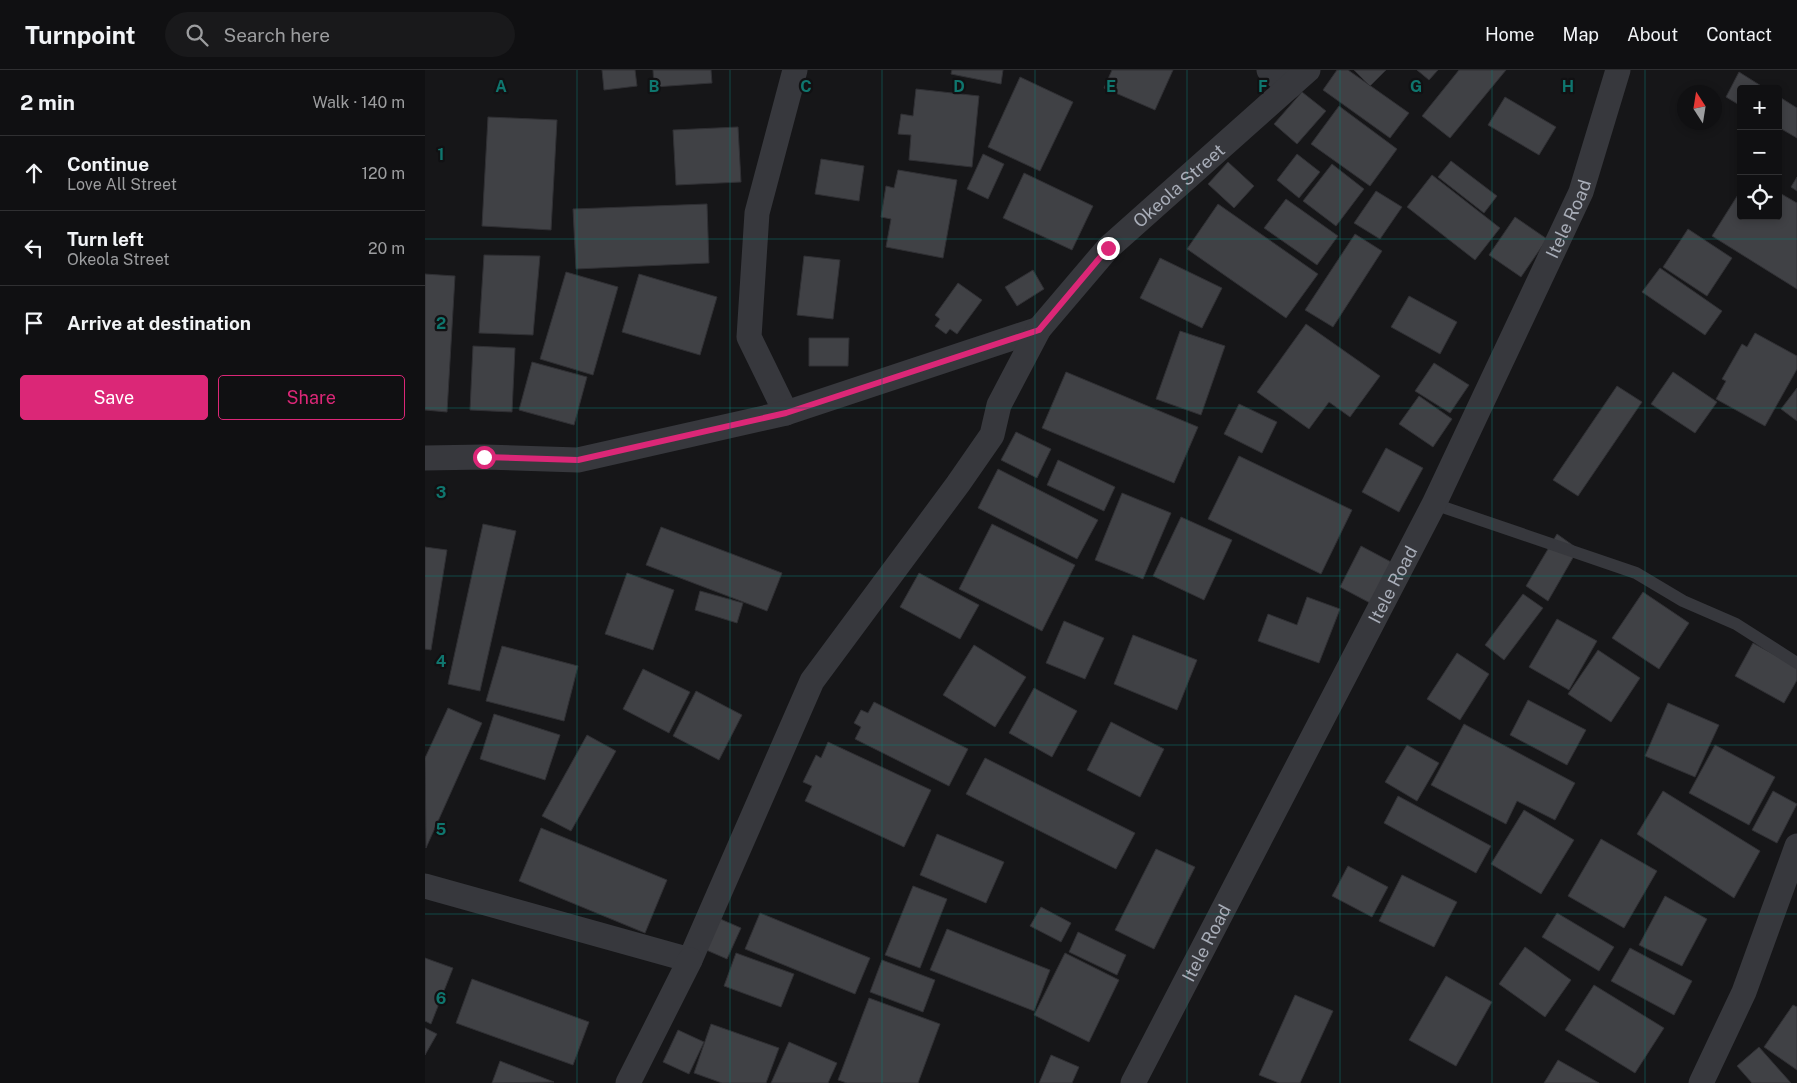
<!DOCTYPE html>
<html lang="en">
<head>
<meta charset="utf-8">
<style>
  :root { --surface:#101012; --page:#19191b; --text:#f1f3f6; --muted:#9c9d9f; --line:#303032; --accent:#db2777 }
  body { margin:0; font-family:"Public Sans",sans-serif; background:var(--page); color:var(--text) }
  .controls { position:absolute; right:15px; top:15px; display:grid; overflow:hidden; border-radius:5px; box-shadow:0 2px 8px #0003 }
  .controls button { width:45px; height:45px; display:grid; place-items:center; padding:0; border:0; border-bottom:1px solid var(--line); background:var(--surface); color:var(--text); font:25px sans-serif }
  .compass { position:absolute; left:1252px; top:15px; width:45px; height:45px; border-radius:50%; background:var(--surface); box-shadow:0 2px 8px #0003; rotate:348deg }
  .stop { position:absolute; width:15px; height:15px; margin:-11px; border:4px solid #db2777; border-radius:50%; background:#fff }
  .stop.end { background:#db2777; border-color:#fff; box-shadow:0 1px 5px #0008 }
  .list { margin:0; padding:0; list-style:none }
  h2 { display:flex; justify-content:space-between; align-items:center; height:65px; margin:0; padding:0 20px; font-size:21px }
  h2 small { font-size:16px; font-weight:400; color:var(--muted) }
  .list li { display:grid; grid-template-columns:32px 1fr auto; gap:15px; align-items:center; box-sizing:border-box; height:75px; padding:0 20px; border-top:1px solid var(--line) }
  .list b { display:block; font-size:19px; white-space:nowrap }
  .list p { margin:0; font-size:16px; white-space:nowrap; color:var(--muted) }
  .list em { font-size:16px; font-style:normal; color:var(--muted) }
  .actions { display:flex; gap:10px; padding:15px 20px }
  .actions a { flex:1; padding:11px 0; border:1px solid var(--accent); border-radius:5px; text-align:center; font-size:18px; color:var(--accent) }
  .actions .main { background:var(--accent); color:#fff }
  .icon { flex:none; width:28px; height:28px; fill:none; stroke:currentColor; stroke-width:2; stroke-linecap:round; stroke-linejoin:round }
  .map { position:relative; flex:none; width:1372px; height:1013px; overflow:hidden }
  header { display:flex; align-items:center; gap:30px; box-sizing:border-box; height:70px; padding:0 25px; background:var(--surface); border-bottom:1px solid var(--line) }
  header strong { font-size:24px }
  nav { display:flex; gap:28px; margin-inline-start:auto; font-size:18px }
  .search { width:350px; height:45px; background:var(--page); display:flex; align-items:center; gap:12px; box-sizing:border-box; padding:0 18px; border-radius:28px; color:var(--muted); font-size:19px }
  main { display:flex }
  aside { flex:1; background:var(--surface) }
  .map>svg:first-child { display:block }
</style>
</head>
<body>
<header>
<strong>Turnpoint</strong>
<div class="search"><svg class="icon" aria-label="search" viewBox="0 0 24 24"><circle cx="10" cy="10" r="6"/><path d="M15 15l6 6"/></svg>Search here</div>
<nav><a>Home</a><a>Map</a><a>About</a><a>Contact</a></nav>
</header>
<main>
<aside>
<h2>2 min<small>Walk · 140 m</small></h2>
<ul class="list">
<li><svg class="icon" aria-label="ahead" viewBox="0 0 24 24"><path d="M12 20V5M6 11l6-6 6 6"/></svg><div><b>Continue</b><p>Love All Street</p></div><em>120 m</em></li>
<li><svg class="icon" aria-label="left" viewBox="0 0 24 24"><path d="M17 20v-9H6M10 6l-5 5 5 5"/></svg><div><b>Turn left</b><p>Okeola Street</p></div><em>20 m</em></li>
<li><svg class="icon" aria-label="arrive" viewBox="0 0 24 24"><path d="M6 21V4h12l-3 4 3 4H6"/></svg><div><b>Arrive at destination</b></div></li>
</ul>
<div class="actions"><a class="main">Save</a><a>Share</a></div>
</aside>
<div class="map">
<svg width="1372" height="1013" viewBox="0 0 1372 1013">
  <rect width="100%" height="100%" fill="#161618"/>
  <g fill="#404145" stroke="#303034">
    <path d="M 177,0 L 210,0 L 212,16 L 179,20 Z"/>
    <path d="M 228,0 L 286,0 L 287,13 L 229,17 Z"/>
    <path d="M 527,0 L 578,0 L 576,14 L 526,4 Z"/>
    <path d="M 687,0 L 748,0 L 730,40 L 679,18 Z"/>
    <path d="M 912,0 L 923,0 L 984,43 L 965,68 L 898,20 Z"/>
    <path d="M 929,0 L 961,0 L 945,16 Z"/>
    <path d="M 992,0 L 1013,0 L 1004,10 Z"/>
    <path d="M 1034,0 L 1081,0 L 1025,68 L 997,46 Z"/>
    <path d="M 1314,2 L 1341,19 L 1316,19 L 1316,36 L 1301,27 Z"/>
    <path d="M 595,7 L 648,32 L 615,101 L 563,77 Z"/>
    <path d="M 491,19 L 554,26 L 547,97 L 484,90 L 486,65 L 473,64 L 476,44 L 488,46 Z"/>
    <path d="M 877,22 L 901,41 L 872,74 L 849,54 Z"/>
    <path d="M 1353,26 L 1372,38 L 1372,68 L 1353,57 Z"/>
    <path d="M 1080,27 L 1131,57 L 1114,85 L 1063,55 Z"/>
    <path d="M 914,36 L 972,79 L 945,116 L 886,74 Z"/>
    <path d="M 63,47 L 132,50 L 126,160 L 57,156 Z"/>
    <path d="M 313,57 L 316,112 L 251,115 L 248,60 Z"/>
    <path d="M 558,84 L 579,94 L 563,129 L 542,119 Z"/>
    <path d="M 872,84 L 895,102 L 874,128 L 852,110 Z"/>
    <path d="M 396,89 L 439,96 L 434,131 L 390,124 Z"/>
    <path d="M 1026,91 L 1072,126 L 1059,143 L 1013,107 Z"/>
    <path d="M 803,92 L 829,116 L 809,138 L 783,114 Z"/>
    <path d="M 907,94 L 939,119 L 911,156 L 878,131 Z"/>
    <path d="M 473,100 L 532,110 L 518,188 L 461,177 L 466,149 L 456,147 L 461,116 L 469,118 Z"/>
    <path d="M 599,103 L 668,136 L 647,180 L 578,148 Z"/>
    <path d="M 1007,105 L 1075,158 L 1050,190 L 982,137 Z"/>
    <path d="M 1372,107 L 1372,121 L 1366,117 Z"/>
    <path d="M 1316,120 L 1316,146 L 1353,146 L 1353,122 L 1372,133 L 1372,219 L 1287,166 Z"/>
    <path d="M 951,121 L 977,137 L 955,169 L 929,153 Z"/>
    <path d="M 861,129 L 913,166 L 892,195 L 839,158 Z"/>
    <path d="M 282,134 L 284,193 L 151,199 L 148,139 Z"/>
    <path d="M 793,134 L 893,204 L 861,248 L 762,179 Z"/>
    <path d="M 1090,147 L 1122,169 L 1096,207 L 1064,185 Z"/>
    <path d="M 1263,159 L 1307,188 L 1282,226 L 1238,197 Z"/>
    <path d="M 930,164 L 957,181 L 908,257 L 880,240 Z"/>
    <path d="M 59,185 L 115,186 L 108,265 L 54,263 Z"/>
    <path d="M 379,186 L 415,190 L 408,249 L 372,245 Z"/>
    <path d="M 735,188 L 797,218 L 777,258 L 715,228 Z"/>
    <path d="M 1235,198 L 1297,241 L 1280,265 L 1217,222 Z"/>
    <path d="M 608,200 L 619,219 L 592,236 L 580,217 Z"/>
    <path d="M 141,202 L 193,217 L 168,305 L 115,289 Z"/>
    <path d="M 0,204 L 30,206 L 22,342 L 0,340 Z"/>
    <path d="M 214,204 L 292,227 L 275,285 L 197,262 Z"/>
    <path d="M 533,213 L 557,230 L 532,264 L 525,259 L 521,264 L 510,256 L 515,249 L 510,245 Z"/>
    <path d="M 984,226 L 1032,252 L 1015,284 L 966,257 Z"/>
    <path d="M 881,254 L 955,306 L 925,347 L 904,332 L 884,359 L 832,322 Z"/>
    <path d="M 755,261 L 800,276 L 776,345 L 731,329 Z"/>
    <path d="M 1330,263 L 1372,286 L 1372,299 L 1340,356 L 1291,329 L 1301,311 L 1297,309 L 1317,274 L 1322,277 Z"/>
    <path d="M 384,268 L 424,268 L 423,296 L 384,296 Z"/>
    <path d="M 48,276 L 90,278 L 87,342 L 45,340 Z"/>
    <path d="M 107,292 L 162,307 L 149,355 L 94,340 Z"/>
    <path d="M 1009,293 L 1044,315 L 1025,343 L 990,321 Z"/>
    <path d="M 641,302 L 773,357 L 749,413 L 617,358 Z"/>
    <path d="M 1248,302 L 1292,332 L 1270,363 L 1226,334 Z"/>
    <path d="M 1192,316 L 1217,332 L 1153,426 L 1128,410 Z"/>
    <path d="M 1372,318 L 1372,351 L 1356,339 Z"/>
    <path d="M 994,326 L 1027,349 L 1008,377 L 974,354 Z"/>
    <path d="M 814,334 L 852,352 L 837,383 L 799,364 Z"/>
    <path d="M 591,362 L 626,379 L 612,408 L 576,390 Z"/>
    <path d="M 961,378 L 998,398 L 974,442 L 937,422 Z"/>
    <path d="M 814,386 L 927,440 L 896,504 L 783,449 Z"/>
    <path d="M 633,390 L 690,417 L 679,441 L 622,415 Z"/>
    <path d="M 573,399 L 673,450 L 652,489 L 553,438 Z"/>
    <path d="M 697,423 L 746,443 L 718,509 L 670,490 Z"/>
    <path d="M 756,447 L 807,470 L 779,530 L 728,506 Z"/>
    <path d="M 58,454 L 91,461 L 55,621 L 23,614 Z"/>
    <path d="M 567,454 L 650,495 L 617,561 L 534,519 Z"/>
    <path d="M 236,457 L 357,503 L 342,541 L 221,495 Z"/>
    <path d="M 1132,464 L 1153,479 L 1123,531 L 1101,516 Z"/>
    <path d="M 936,476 L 968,493 L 947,534 L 915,517 Z"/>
    <path d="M 0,477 L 22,480 L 6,580 L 0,579 Z"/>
    <path d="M 202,503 L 249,520 L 228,580 L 180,564 Z"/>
    <path d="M 494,503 L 554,535 L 535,569 L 475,537 Z"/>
    <path d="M 275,521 L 318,533 L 312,553 L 270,540 Z"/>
    <path d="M 1218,522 L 1264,553 L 1234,599 L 1187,568 Z"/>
    <path d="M 1098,524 L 1118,538 L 1079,590 L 1060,575 Z"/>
    <path d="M 882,527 L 915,539 L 894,593 L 833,571 L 843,544 L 872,555 Z"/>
    <path d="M 1132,549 L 1172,571 L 1144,620 L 1104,597 Z"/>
    <path d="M 639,551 L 679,568 L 660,609 L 621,593 Z"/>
    <path d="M 708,565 L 772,590 L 752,640 L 689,614 Z"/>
    <path d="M 1328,573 L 1372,597 L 1372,610 L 1359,633 L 1310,606 Z"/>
    <path d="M 549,575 L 601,607 L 570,657 L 518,625 Z"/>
    <path d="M 77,576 L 153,596 L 139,651 L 61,631 Z"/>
    <path d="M 1173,580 L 1215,608 L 1186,652 L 1143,624 Z"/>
    <path d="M 1032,583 L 1064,604 L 1035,650 L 1002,629 Z"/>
    <path d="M 218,599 L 265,622 L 244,663 L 198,639 Z"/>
    <path d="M 609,618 L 652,641 L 627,687 L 584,663 Z"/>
    <path d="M 271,621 L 317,645 L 294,690 L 248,666 Z"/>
    <path d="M 1103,630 L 1161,660 L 1142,695 L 1085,665 Z"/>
    <path d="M 449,632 L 543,679 L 524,716 L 430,669 L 436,657 L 429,653 L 436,640 L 443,643 Z"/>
    <path d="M 1243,633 L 1294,655 L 1270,707 L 1220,686 Z"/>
    <path d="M 23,638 L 57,653 L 1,778 L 0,688 Z"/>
    <path d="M 69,644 L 135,665 L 120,710 L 55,689 Z"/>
    <path d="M 686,652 L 739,679 L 715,727 L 662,700 Z"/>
    <path d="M 1039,654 L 1150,713 L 1130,750 L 1092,731 L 1081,754 L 1006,715 Z"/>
    <path d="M 162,665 L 191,681 L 146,761 L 117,746 Z"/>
    <path d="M 403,672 L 506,720 L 479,777 L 380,731 L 387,716 L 378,712 L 391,685 L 396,688 Z"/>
    <path d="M 982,675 L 1014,693 L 992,731 L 960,712 Z"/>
    <path d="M 1290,675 L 1350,707 L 1324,755 L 1264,723 Z"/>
    <path d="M 560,688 L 710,763 L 691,799 L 541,724 Z"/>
    <path d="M 1238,721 L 1335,781 L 1309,828 L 1212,764 Z"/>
    <path d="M 1348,721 L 1372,734 L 1352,773 L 1327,760 Z"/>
    <path d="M 973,726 L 1066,776 L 1051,803 L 959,753 Z"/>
    <path d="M 1099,740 L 1149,770 L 1116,824 L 1066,794 Z"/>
    <path d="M 116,758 L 242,810 L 220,863 L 94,811 Z"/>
    <path d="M 512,764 L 579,792 L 561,833 L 495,805 Z"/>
    <path d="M 1176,769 L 1232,801 L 1199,858 L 1143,826 Z"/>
    <path d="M 731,779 L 770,797 L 729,879 L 690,860 Z"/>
    <path d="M 923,796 L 963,817 L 947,847 L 907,826 Z"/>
    <path d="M 977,805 L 1032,832 L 1009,877 L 954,851 Z"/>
    <path d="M 488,816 L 522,829 L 495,898 L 460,885 Z"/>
    <path d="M 1240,826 L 1282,849 L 1257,896 L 1214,875 Z"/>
    <path d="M 616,837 L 646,853 L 636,872 L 605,856 Z"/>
    <path d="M 335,843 L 445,888 L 430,924 L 320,879 Z"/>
    <path d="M 1132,843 L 1189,877 L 1174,901 L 1117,867 Z"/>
    <path d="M 293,848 L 316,858 L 302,889 L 279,879 Z"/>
    <path d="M 522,859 L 625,900 L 609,941 L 505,900 Z"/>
    <path d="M 653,862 L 701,885 L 692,905 L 644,882 Z"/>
    <path d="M 1100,877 L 1146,910 L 1120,947 L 1074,914 Z"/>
    <path d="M 1205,878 L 1267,911 L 1249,945 L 1186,911 Z"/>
    <path d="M 311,883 L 369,904 L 356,937 L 299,916 Z"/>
    <path d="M 640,883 L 694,910 L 664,972 L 609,945 Z"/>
    <path d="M 0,888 L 28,898 L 6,954 L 0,951 Z"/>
    <path d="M 457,890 L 510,910 L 498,942 L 445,922 Z"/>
    <path d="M 1021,906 L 1067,932 L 1031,996 L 984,970 Z"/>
    <path d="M 47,909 L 164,952 L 148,995 L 31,953 Z"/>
    <path d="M 1169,915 L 1239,958 L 1210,1003 L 1140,960 Z"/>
    <path d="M 870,925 L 908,941 L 875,1013 L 854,1013 L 834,1005 Z"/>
    <path d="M 444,928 L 515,954 L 493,1013 L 422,1013 L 413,1010 Z"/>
    <path d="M 1368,935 L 1372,937 L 1372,1000 L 1339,977 Z"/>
    <path d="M 286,954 L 354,978 L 341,1013 L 297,1013 L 269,1003 Z"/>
    <path d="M 0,958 L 12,964 L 0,985 Z"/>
    <path d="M 253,960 L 279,972 L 264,1004 L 238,992 Z"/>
    <path d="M 364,972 L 412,993 L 403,1013 L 346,1013 Z"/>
    <path d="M 1334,977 L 1366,1013 L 1327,1013 L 1312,996 Z"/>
    <path d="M 626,985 L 654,997 L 647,1013 L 614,1013 Z"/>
    <path d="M 1133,990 L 1174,1013 L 1119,1013 Z"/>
    <path d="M 75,991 L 129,1012 L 67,1013 Z"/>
  </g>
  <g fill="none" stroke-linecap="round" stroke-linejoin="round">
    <path stroke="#37383d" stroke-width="12" d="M 1009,434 L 1211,503 L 1258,531 L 1311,554 L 1372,593"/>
    <g stroke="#37383d" stroke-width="25">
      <path d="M 844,0 L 865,16"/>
      <path d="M 361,343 L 324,267 L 332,143 L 370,0"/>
      <path d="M 0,388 L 59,387 L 153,390 L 361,343 L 614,259"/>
      <path id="s1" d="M 0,816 L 265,890 L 387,611 L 533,414 L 567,365 L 574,335 L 614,259 L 683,178 L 883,0"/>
      <path d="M 203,1013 L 265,890"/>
      <path id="s2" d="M 708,1013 L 1009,434 L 1156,122 L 1193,0"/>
      <path d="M 1276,1013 L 1319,922 L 1372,776"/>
    </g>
  </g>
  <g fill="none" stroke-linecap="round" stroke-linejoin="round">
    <path stroke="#db2777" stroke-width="6" d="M 59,387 L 153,390 L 361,343 L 614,260 L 683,178"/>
  </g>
  <path fill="none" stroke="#0f766e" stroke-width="1" stroke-opacity="0.55" d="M 152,0 L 152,1013M 305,0 L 305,1013M 457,0 L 457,1013M 610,0 L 610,1013M 762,0 L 762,1013M 915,0 L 915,1013M 1067,0 L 1067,1013M 1220,0 L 1220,1013M 0,169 L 1372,169M 0,338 L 1372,338M 0,506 L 1372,506M 0,675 L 1372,675M 0,844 L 1372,844"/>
  <g text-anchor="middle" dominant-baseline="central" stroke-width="4.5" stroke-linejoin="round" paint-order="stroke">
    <g font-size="18" fill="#a8adb8" stroke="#111113">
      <text stroke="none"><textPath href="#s1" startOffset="1202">Okeola Street</textPath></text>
      <text stroke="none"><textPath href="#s2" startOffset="968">Itele Road</textPath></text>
      <text stroke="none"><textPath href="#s2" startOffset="562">Itele Road</textPath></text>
      <text stroke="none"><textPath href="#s2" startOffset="158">Itele Road</textPath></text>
    </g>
  </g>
  <g font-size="16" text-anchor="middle" font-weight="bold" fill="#0f766e" stroke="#111113" stroke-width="4.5" stroke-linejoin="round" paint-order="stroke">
    <text x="76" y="22">A</text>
    <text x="229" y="22">B</text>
    <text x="381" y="22">C</text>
    <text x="534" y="22">D</text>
    <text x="686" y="22">E</text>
    <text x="838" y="22">F</text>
    <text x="991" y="22">G</text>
    <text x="1143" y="22">H</text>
    <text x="16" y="90">1</text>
    <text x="16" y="259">2</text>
    <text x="16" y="428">3</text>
    <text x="16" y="597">4</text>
    <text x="16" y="765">5</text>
    <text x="16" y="934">6</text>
  </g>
</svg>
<div class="controls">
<button>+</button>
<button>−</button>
<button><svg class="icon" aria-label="locate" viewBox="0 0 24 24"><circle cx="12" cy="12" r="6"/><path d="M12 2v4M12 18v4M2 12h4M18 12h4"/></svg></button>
</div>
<svg class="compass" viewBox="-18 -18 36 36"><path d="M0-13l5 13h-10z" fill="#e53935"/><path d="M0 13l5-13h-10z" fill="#9c9d9f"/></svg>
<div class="stop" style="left:59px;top:387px"></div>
<div class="stop end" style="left:683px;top:178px"></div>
</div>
</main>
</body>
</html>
